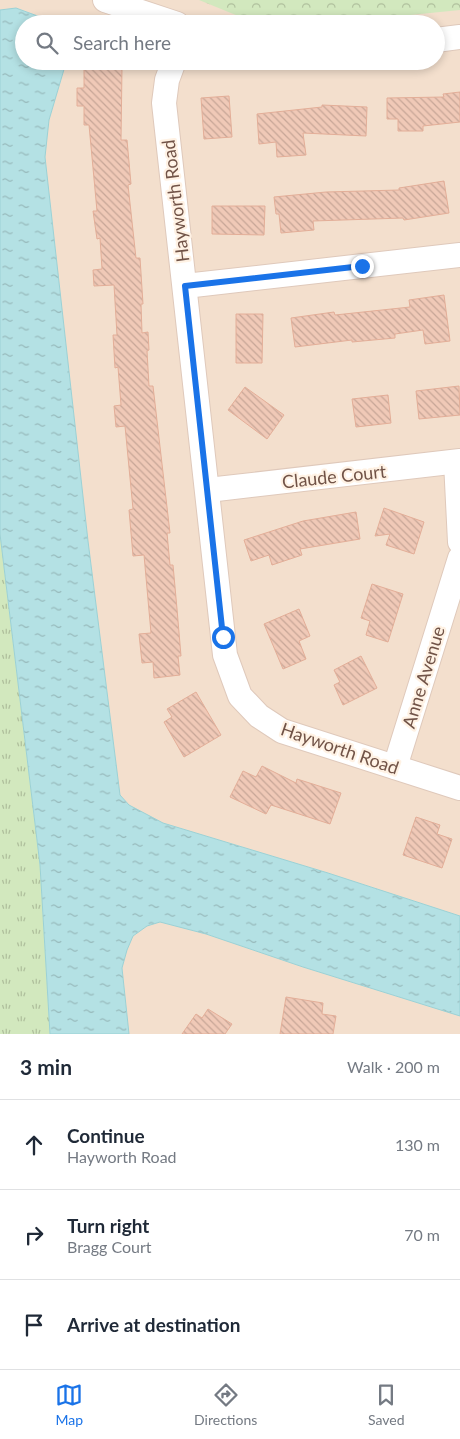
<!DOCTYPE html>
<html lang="en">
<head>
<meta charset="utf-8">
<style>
  :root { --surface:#fff; --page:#f2f2f3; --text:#1f2937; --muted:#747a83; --line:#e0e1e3; --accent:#1a73e8 }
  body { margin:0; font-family:Lato,sans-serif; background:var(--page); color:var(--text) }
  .stop { position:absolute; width:15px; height:15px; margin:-11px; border:4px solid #1a73e8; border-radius:50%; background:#fff }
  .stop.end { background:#1a73e8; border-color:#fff; box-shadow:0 1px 5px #0008 }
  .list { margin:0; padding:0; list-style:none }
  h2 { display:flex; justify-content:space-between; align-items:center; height:65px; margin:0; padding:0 20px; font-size:21px }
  h2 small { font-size:16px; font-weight:400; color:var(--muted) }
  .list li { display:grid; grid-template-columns:32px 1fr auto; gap:15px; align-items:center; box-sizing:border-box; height:90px; padding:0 20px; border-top:1px solid var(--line) }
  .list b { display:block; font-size:19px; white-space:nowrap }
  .list p { margin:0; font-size:16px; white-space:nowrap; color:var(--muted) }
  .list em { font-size:16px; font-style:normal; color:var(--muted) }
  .icon { flex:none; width:28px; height:28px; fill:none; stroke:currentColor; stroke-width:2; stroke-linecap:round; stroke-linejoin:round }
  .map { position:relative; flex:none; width:460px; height:1034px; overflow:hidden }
  .search { position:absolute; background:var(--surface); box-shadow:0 2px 8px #0003; left:15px; right:15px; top:15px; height:55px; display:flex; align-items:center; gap:12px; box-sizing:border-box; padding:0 18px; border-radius:28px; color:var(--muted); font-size:19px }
  .sheet { height:335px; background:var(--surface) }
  nav { display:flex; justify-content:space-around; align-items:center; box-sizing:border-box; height:70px; border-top:1px solid var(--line); background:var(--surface); font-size:14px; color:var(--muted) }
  nav a { display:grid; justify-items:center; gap:2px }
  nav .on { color:var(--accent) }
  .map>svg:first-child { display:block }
</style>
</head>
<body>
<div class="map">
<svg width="460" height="1034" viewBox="0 0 460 1034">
  <defs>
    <pattern id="grass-tufts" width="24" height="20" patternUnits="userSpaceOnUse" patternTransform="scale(1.25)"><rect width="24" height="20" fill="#d2e8be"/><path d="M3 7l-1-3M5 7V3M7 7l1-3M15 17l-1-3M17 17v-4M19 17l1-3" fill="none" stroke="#afbf9c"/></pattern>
    <pattern id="park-crowns" width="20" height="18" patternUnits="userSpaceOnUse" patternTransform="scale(1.25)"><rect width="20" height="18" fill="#d2e8be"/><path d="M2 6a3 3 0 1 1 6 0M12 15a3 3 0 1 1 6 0" fill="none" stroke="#afbf9c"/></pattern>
    <pattern id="water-ripples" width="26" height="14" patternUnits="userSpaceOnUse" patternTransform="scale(1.25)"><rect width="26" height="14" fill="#b4e1e4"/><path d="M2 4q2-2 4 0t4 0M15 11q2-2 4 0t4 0" fill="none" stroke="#97b9bb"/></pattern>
    <pattern id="building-back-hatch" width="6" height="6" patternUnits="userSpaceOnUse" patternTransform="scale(1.25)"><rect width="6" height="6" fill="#f0c9b7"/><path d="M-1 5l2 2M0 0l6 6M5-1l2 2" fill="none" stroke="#c7a697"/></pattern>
  </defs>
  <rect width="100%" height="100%" fill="#fbeedf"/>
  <g fill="#f3dfcd">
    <path d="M 0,0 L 460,0 L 460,916 L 328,873 L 163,823 L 129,805 L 120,795 L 88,541 L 45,157 L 49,120 L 65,66 L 65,61 L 436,61 L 436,24 L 59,24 L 16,8 L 0,10 Z"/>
    <path d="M 160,922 L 206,934 L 303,967 L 460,1016 L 460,1034 L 129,1034 L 122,968 L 127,950 L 133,936 L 147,926 Z"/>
  </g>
  <path fill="url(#grass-tufts)" d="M 0,534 L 40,865 L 50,1034 L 0,1034 Z"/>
  <path fill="url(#park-crowns)" d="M 199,0 L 460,0 L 460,10 L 321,24 L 293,24 L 248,20 Z"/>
  <path fill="url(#water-ripples)" stroke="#9bd1d5" d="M 16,8 L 59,24 L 24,24 L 24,61 L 65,61 L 65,66 L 49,120 L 45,157 L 88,541 L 120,795 L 129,805 L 163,823 L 328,873 L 460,916 L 460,1016 L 303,967 L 206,934 L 160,922 L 147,926 L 133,936 L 127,950 L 122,968 L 129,1034 L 50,1034 L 40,865 L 0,534 L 0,10 Z"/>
  <g fill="url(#building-back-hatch)" stroke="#e3ae98">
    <path d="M 84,67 L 122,67 L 121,140 L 127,140 L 131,184 L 128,185 L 136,258 L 140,258 L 143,304 L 141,304 L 142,333 L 148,332 L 149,350 L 147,351 L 149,386 L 153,386 L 170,533 L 167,533 L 170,565 L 173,565 L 177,609 L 181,656 L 178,656 L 180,675 L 154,678 L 153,662 L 142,663 L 139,634 L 151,633 L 144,555 L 133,556 L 129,510 L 133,509 L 125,426 L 116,427 L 114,406 L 121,405 L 118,367 L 115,368 L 113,335 L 117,335 L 114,285 L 94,286 L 93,270 L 102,269 L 100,238 L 97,239 L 93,211 L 97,211 L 89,125 L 84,125 L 84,106 L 77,106 L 77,88 L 84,88 Z"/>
    <path d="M 460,92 L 460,122 L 423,126 L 423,131 L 398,131 L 398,119 L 387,119 L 387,98 L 444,97 L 443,94 Z"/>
    <path d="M 229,96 L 232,137 L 204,139 L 201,98 Z"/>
    <path d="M 322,105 L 367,107 L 366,136 L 303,133 L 306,155 L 277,157 L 276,142 L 259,144 L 257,114 L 322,107 Z"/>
    <path d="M 444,181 L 449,213 L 404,220 L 403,218 L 313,221 L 314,230 L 281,233 L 279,214 L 276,214 L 274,197 L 326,192 L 399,190 L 399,188 Z"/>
    <path d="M 212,206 L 265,206 L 264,235 L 212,234 Z"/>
    <path d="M 444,295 L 450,341 L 425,344 L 423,330 L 395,334 L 395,338 L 352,342 L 352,340 L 295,347 L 291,318 L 334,312 L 335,315 L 410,307 L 409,300 Z"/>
    <path d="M 236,314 L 263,314 L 262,363 L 236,363 Z"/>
    <path d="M 459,386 L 460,415 L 419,419 L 416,391 Z"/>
    <path d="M 245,387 L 284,415 L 267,439 L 228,410 Z"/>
    <path d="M 388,395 L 391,423 L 356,427 L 352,399 Z"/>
    <path d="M 384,508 L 424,522 L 414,554 L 386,545 L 390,534 L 375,536 Z"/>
    <path d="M 356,512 L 360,539 L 300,549 L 302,555 L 272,565 L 269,555 L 251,561 L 244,540 L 303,521 Z"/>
    <path d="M 372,584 L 403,594 L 388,642 L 366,635 L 370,621 L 361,618 Z"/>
    <path d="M 299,609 L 310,636 L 299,641 L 306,659 L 283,669 L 264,624 Z"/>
    <path d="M 361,656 L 377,688 L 343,705 L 334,685 L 340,682 L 334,670 Z"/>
    <path d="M 196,692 L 221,735 L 184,757 L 164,722 L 172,717 L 167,709 Z"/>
    <path d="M 262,766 L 296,783 L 297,779 L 341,793 L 330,824 L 271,805 L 266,814 L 230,797 L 243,771 L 256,777 Z"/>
    <path d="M 416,817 L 440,825 L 437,834 L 452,839 L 442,868 L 403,855 Z"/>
    <path d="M 286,997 L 323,1003 L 322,1014 L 336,1016 L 333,1034 L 280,1034 Z"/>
    <path d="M 208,1009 L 232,1024 L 225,1034 L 182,1034 L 196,1014 L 202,1018 Z"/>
  </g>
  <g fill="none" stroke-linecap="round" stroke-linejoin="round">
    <g stroke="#dfc9bb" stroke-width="26">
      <g id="minor">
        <path d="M 105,0 L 177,24"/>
        <path d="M 436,40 L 460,37"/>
        <path d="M 174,61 L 167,80 L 164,103 L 225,655 L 240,696 L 259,716 L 282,731 L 460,788"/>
        <path d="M 185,286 L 460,255"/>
        <path d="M 456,462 L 460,542"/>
        <path d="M 208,490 L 460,461"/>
        <path d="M 395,767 L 460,558"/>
      </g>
    </g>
    <use href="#minor" stroke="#fff" stroke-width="24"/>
  </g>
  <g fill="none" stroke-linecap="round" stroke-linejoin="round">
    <path stroke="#1a73e8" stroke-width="6" d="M 223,637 L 185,286 L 362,266"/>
  </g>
  <g text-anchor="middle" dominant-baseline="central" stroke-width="4.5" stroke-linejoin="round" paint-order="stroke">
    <g font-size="18" fill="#715347" stroke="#fff2e4">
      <text transform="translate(175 201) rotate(-97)">Hayworth Road</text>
      <text transform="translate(334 476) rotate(-6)">Claude Court</text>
      <text transform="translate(423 677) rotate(-73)">Anne Avenue</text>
      <text transform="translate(340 748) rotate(19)">Hayworth Road</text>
    </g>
  </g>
</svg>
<div class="stop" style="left:223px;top:637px"></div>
<div class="stop end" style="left:362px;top:266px"></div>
<div class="search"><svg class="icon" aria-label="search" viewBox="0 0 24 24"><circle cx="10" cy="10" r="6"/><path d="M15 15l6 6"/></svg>Search here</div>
</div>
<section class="sheet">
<h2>3 min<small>Walk · 200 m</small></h2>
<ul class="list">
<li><svg class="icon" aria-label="ahead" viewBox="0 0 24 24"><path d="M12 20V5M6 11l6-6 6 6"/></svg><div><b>Continue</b><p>Hayworth Road</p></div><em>130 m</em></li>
<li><svg class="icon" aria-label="right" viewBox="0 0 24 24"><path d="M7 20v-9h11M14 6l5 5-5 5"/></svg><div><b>Turn right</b><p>Bragg Court</p></div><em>70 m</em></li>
<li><svg class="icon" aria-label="arrive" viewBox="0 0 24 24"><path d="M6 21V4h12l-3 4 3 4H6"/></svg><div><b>Arrive at destination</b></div></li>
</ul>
</section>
<nav>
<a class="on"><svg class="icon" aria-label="map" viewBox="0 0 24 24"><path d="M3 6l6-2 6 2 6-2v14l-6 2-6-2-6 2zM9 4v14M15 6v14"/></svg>Map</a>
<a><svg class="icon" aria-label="directions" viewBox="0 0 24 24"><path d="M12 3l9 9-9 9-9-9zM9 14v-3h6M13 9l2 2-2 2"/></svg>Directions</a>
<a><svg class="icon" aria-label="saved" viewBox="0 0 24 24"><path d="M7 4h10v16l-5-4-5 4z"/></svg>Saved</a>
</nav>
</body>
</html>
